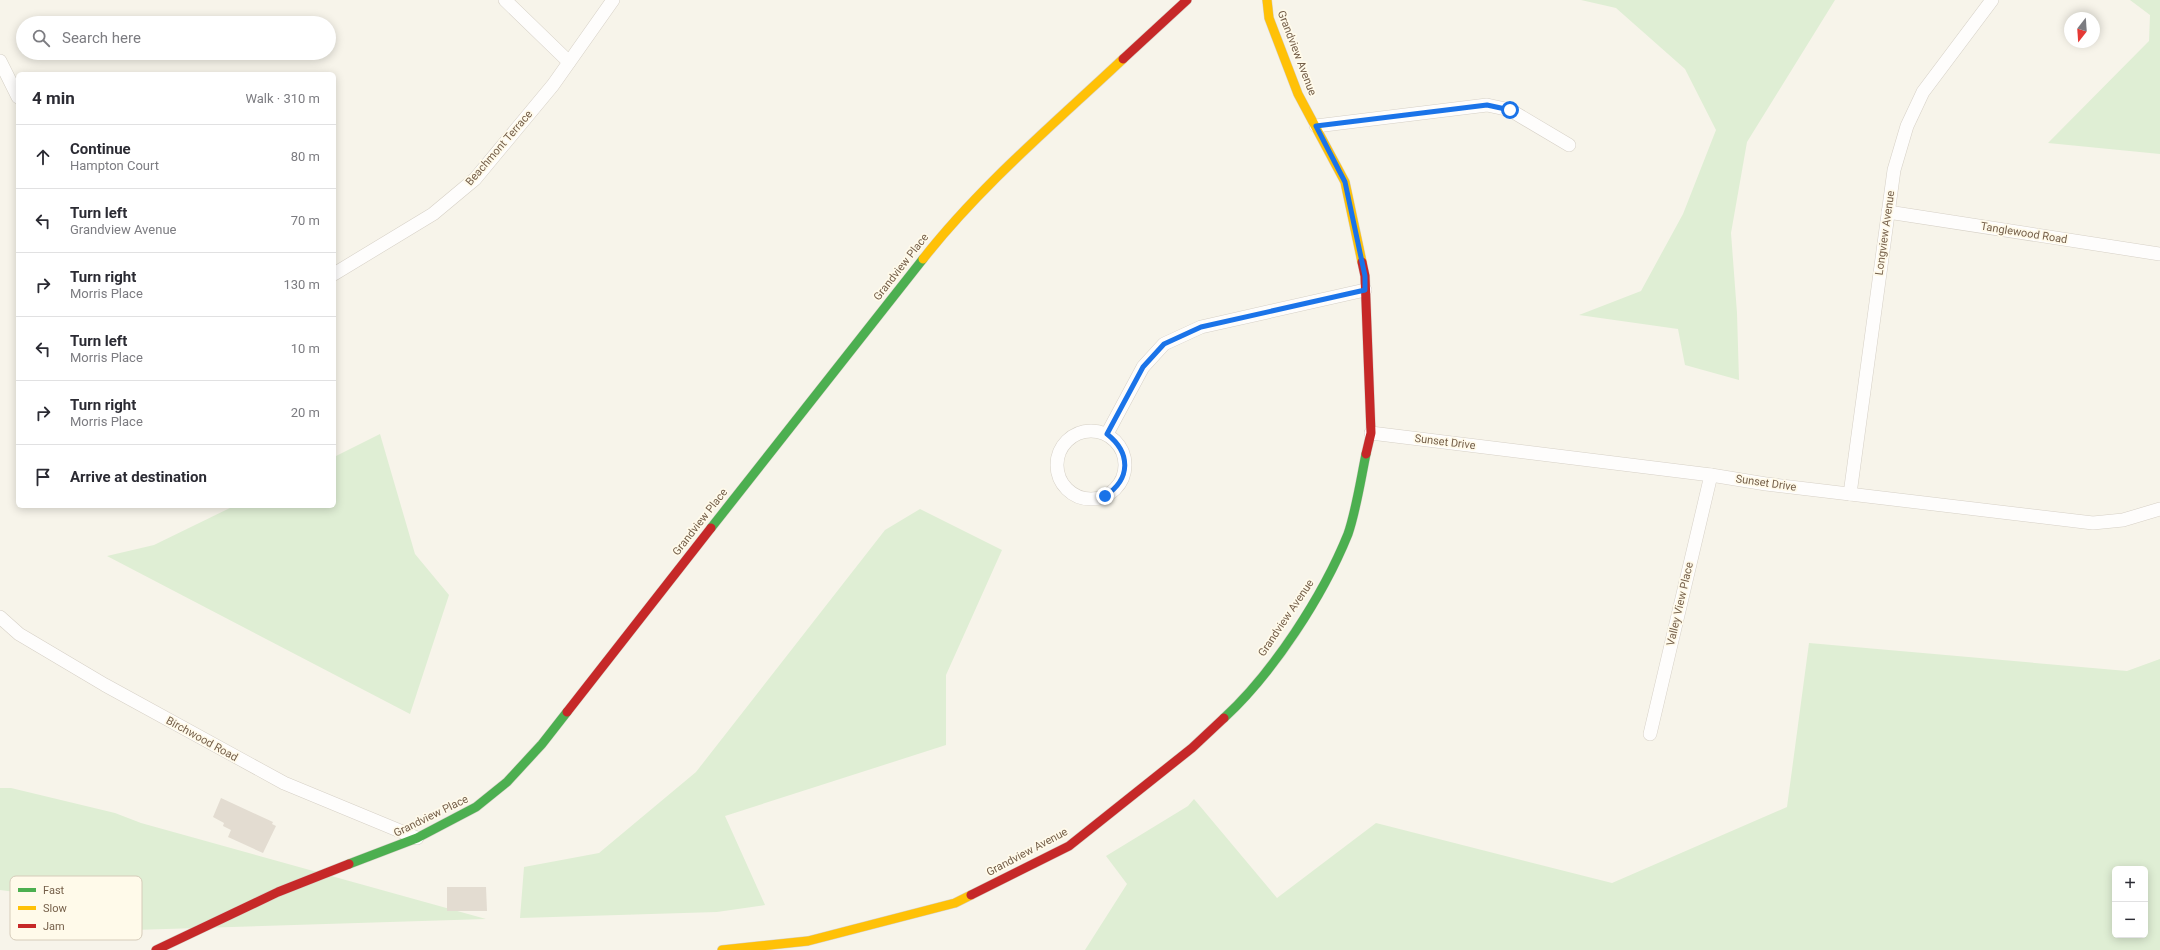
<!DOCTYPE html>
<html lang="en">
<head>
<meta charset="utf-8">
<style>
  :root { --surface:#fff; --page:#f2f2f3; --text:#2b2b33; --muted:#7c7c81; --line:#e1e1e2 }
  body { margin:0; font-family:Roboto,sans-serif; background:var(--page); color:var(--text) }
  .controls { position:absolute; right:12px; bottom:12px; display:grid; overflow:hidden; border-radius:6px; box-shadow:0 2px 10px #0003 }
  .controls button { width:36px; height:36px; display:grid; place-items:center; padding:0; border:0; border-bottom:1px solid var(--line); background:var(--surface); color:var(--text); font:20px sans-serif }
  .compass { position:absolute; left:2064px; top:12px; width:36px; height:36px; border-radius:50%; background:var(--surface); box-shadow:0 2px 10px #0003; rotate:197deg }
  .stop { position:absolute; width:12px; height:12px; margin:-9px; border:3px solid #1a73e8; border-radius:50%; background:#fff }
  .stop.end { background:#1a73e8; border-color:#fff; box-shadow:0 1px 4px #0008 }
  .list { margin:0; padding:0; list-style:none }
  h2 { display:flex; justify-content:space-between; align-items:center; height:52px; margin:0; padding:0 16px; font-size:17px }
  h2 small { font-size:13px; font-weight:400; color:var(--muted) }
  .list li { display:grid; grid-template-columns:26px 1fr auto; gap:12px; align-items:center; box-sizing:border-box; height:64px; padding:0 16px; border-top:1px solid var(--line) }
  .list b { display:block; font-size:15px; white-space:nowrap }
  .list p { margin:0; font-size:13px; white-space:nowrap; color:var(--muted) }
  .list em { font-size:13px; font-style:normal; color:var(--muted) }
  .icon { flex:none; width:22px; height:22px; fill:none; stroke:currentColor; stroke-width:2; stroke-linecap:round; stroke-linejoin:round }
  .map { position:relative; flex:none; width:2160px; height:950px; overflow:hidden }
  .search { position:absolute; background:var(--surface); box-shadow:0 2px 10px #0003; left:16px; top:16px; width:320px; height:44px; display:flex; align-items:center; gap:10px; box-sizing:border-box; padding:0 14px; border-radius:22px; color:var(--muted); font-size:15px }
  .panel { position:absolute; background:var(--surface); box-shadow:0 2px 10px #0003; left:16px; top:72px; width:320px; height:436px; border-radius:6px }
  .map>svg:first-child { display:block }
</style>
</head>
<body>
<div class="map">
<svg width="2160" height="950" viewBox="0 0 2160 950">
  <rect width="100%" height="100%" fill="#f7f4ea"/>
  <g fill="#dfeed4" fill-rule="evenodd">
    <path d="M 1581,0 L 1835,0 L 1747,142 L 1731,233 L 1737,313 L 1739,380 L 1685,365 L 1678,329 L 1579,315 L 1641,291 L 1683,214 L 1716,130 L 1685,69 L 1616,8 Z"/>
    <path d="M 2130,0 L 2160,0 L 2160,154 L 2048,143 L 2149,41 L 2150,15 Z"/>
    <path d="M 380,434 L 415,554 L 449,595 L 410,714 L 107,556 L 154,545 L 234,506 L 334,506 L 334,457 Z"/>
    <path d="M 920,509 L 1002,550 L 946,675 L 946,745 L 725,816 L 765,905 L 717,912 L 520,918 L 524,867 L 599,853 L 696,772 L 885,530 Z"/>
    <path d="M 1809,643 L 2127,671 L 2160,659 L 2160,950 L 1085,950 L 1127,884 L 1106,856 L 1188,806 L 1194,799 L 1277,898 L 1376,823 L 1612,883 L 1787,807 ZM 2115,869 L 2145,869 L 2145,935 L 2115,935 Z"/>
    <path d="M 0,788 L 11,788 L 115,813 L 141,823 L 486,919 L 133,930 L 101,937 L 91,902 L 0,890 Z"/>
  </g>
  <g fill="#e3dcd1">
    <path d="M 221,798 L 273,822 L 272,824 L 276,826 L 263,853 L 228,837 L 231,830 L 223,826 L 224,823 L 213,817 Z"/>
    <path d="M 447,887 L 486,887 L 487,911 L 447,911 Z"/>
  </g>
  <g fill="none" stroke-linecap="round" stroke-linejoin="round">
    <g stroke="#d6d0c6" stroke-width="14">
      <g id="street">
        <path d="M 505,0 L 569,62"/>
        <path d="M 0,61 L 18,97"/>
        <path d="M 1316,126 L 1487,105 L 1510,110 L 1569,145"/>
        <path d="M 1888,212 L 2160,254"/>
        <path d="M 334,274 L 433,214 L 475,179 L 553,85 L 613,0"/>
        <circle cx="1091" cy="465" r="34"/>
        <path d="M 1371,433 L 1711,475 L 1766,484 L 2093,523 L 2123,520 L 2160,509"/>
        <path d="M 1107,434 L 1143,367 L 1164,344 L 1201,327 L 1365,290"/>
        <path d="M 1850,494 L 1894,170 L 1907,126 L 1923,92 L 1992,0"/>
        <path d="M 0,617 L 19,634 L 105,685 L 284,783 L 417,838"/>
        <path d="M 1650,734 L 1711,475"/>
      </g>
    </g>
    <g stroke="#d6d1c8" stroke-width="10">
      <g id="fast">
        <path d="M 711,528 L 923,259"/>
        <path d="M 1224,718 C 1273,673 1323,596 1348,534 C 1356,511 1361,478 1366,454"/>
        <path d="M 349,864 L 417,838 L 476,807 L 507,782 L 542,744 L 567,712"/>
      </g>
    </g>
    <g stroke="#d6d1c8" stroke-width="10">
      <g id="slow">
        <path d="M 1267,0 L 1269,18 L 1298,94 L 1345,182 L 1362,262"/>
        <path d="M 923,259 C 981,185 1055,123 1123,59"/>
        <path d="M 722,950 L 808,941 L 955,903 L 971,895"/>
      </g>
    </g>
    <g stroke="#d6d1c8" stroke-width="10">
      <g id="jam">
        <path d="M 1123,59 L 1187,0"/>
        <path d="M 1362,262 L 1365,276 L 1371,433 L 1366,454"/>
        <path d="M 567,712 L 711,528"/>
        <path d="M 971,895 L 1069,846 L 1192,748 L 1224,718"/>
        <path d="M 156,950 L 278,892 L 349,864"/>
      </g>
    </g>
    <use href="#street" stroke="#fefdfc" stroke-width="13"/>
    <use href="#fast" stroke="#4caf50" stroke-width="9"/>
    <use href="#slow" stroke="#ffc107" stroke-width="9"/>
    <use href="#jam" stroke="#c62828" stroke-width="9"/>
  </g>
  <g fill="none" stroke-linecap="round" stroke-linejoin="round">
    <path stroke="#1a73e8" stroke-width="5" d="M 1105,496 C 1131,479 1131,453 1107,434 L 1143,367 L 1164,344 L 1201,327 L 1365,290 L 1365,276 L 1345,182 L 1316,126 L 1487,105 L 1510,110"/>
  </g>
  <g text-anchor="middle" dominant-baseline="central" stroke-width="3.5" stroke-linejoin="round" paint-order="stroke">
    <g font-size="11" fill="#755f49" stroke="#fffaea">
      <text transform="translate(1297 53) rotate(69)">Grandview Avenue</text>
      <text transform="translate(499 148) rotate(-49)">Beachmont Terrace</text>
      <text transform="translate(1885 233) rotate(-82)">Longview Avenue</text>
      <text transform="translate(2024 233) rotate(9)">Tanglewood Road</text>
      <text transform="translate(901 267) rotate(-52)">Grandview Place</text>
      <text transform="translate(1445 442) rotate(7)">Sunset Drive</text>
      <text transform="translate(1766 483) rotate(8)">Sunset Drive</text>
      <text transform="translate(700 522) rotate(-52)">Grandview Place</text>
      <text transform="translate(1680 604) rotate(-77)">Valley View Place</text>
      <text transform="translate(1286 618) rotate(-56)">Grandview Avenue</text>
      <text transform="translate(202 739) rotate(29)">Birchwood Road</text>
      <text transform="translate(431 816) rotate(-26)">Grandview Place</text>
      <text transform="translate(1027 852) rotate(-28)">Grandview Avenue</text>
    </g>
  </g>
  <rect x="10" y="876" width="132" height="64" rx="6" fill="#fffaea" stroke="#d6ccba" stroke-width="1"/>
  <rect x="18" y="888" width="18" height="4" fill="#4caf50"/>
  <rect x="18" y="906" width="18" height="4" fill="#ffc107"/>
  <rect x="18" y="924" width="18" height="4" fill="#c62828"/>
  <g font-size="11" fill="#755f49">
    <text x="43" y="894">Fast</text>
    <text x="43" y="912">Slow</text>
    <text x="43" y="930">Jam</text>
  </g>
</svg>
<div class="controls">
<button>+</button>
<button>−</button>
</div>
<svg class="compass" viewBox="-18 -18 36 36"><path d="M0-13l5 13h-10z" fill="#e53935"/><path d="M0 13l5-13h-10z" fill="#7c7c81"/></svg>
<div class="stop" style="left:1510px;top:110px"></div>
<div class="stop end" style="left:1105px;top:496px"></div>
<div class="search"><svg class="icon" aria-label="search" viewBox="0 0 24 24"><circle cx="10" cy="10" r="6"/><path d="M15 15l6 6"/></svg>Search here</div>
<section class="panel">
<h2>4 min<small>Walk · 310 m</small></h2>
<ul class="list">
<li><svg class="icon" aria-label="ahead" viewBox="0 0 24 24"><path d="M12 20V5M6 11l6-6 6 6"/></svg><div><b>Continue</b><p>Hampton Court</p></div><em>80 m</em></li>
<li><svg class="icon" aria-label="left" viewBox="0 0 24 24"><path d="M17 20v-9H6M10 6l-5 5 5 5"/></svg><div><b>Turn left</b><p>Grandview Avenue</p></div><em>70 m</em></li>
<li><svg class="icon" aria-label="right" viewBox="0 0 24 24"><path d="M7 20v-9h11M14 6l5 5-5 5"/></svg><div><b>Turn right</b><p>Morris Place</p></div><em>130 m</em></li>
<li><svg class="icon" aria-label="left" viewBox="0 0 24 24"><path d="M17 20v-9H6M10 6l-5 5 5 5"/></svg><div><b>Turn left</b><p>Morris Place</p></div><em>10 m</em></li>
<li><svg class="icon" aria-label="right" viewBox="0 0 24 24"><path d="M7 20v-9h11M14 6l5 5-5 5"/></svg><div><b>Turn right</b><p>Morris Place</p></div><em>20 m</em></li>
<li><svg class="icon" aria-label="arrive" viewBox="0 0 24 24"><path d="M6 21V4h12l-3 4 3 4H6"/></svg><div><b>Arrive at destination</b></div></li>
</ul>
</section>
</div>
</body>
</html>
